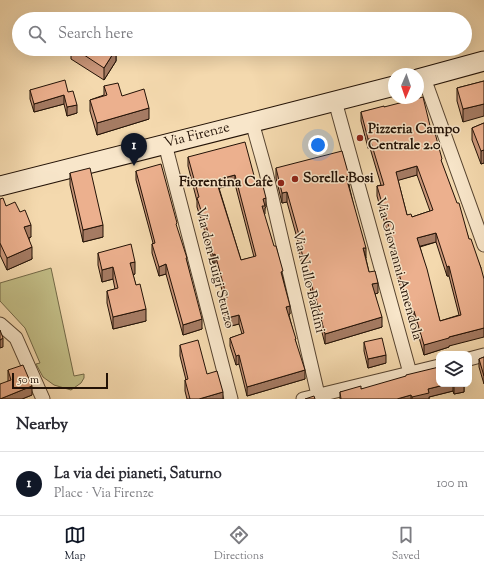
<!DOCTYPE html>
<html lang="en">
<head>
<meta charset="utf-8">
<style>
  :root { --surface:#fff; --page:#f2f2f3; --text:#2b2b33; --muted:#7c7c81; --line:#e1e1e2; --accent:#111827 }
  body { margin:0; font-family:"Sorts Mill Goudy",serif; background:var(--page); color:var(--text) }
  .controls { position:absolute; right:12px; bottom:12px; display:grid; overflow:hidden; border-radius:8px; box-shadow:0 4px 16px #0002 }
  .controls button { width:36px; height:36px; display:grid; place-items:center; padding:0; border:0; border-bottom:1px solid var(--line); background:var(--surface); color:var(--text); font:20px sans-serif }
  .compass { position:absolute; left:388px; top:68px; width:36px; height:36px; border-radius:50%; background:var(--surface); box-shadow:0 4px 16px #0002; rotate:182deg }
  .scale { position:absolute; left:12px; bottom:10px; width:96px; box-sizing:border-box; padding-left:4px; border:2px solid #231206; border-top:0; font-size:11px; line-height:14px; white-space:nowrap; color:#231206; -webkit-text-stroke:3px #f8e6ca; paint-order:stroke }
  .you { position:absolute; left:318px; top:145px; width:14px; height:14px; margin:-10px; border:3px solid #fff; border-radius:50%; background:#1a73e8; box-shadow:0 0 0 6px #1a73e833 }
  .badge { display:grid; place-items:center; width:26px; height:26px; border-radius:50%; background:var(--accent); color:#fff; font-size:13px; font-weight:700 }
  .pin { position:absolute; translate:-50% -33px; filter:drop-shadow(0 1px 2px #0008) }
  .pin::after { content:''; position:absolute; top:21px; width:14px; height:12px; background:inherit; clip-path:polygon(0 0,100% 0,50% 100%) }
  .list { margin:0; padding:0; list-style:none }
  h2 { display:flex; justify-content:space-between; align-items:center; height:52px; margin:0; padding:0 16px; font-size:17px }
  h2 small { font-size:13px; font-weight:400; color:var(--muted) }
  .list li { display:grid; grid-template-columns:26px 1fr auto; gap:12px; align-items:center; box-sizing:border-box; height:64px; padding:0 16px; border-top:1px solid var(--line) }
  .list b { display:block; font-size:15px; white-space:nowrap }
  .list p { margin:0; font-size:13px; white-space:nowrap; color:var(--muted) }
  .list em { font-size:13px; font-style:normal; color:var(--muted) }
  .icon { flex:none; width:22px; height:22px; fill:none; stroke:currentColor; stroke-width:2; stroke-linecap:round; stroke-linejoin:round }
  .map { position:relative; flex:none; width:484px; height:399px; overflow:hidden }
  .search { position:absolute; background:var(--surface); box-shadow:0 4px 16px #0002; left:12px; right:12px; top:12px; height:44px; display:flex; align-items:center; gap:10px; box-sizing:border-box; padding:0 14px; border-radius:22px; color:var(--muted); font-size:15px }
  .sheet { height:116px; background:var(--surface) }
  nav { display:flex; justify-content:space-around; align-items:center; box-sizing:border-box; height:56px; border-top:1px solid var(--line); background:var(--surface); font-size:11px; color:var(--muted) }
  nav a { display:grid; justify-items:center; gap:2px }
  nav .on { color:var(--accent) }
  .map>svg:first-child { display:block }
</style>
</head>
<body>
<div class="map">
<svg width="484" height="399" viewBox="0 0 484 399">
  <rect width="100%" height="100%" fill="#f4d9ae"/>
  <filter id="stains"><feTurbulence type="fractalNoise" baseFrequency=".005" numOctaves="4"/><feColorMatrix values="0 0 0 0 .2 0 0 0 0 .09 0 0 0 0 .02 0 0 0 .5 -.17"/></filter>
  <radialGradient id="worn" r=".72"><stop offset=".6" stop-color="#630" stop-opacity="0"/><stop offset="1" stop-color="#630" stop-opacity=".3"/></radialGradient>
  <path fill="#c2bd86" stroke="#726846" d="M 51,268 L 74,376 L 84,374 L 84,378 L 81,383 L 71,390 L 54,385 L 43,377 L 36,364 L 40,363 L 25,328 L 0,301 L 0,283 Z"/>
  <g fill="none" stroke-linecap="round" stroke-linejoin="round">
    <g stroke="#574430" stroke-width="15">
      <g id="street">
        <path d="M 424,78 L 484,245"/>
        <path d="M 335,101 L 410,373"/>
        <path d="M 252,122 L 266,172 L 319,399"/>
        <path d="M 165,144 L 231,399"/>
        <path d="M 0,324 L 16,338 L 43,399"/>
        <path d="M 469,359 L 484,355"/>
        <path d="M 303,399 L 439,366"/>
      </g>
    </g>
    <g stroke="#231206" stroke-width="21">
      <g id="secondary">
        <path d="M 418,79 L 484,61"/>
        <path d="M 0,186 L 277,116 L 394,86"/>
      </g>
    </g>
    <use href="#street" stroke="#f8e6ca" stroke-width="13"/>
    <use href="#secondary" stroke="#f8e6ca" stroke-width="19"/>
  </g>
  <g fill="#cb977a" stroke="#231206" fill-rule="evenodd">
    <path d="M 71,49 L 116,49 L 116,61 L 104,80 L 71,59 Z"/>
    <path d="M 484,81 L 463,122 L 457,101 L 457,88 Z"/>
    <path d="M 104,86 L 122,96 L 149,119 L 97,135 L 90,111 L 90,100 L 104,95 Z"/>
    <path d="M 30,90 L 68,92 L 77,113 L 67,116 L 64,104 L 34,112 L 30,99 Z"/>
    <path d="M 384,107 L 432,134 L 442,164 L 469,239 L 481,268 L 449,346 L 449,347 L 424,355 L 414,320 L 410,321 L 394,266 L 394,256 L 377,196 L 377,186 L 381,185 L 370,148 L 368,148 L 361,121 L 361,112 ZM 417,175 L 430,211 L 412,217 L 407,215 L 398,180 ZM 436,242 L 447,276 L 449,276 L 459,315 L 440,321 L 420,247 Z"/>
    <path d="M 484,123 L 484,163 L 481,164 L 472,140 L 472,128 Z"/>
    <path d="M 188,157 L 256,183 L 266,207 L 265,208 L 264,215 L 283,278 L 290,314 L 289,315 L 305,379 L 247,396 L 239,364 L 236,365 L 230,346 L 230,338 L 242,334 L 239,324 L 227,327 L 222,308 L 222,299 L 224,298 L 215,263 L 213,263 L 207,241 L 207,238 L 197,207 L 197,201 L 188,166 ZM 235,184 L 254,257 L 241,260 L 219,188 Z"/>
    <path d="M 276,168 L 349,185 L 369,272 L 378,293 L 375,294 L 382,327 L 325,344 L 316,309 L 315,310 L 307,274 L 305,275 L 299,253 L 299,245 L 287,202 L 282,203 L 276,178 Z"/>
    <path d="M 136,171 L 187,262 L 202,329 L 183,335 L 166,274 L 159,276 L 152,253 L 152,244 L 153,243 L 136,180 Z"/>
    <path d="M 70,173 L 103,237 L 83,242 L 70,185 Z"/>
    <path d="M 0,199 L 6,206 L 20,212 L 31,237 L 29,238 L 32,259 L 7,270 L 0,255 Z"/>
    <path d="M 98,253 L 135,274 L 133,275 L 146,321 L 113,329 L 107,303 L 107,291 L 115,289 L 113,279 L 102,282 L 98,265 Z"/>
    <path d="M 364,342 L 386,363 L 368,368 L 364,351 Z"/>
    <path d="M 180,345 L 207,374 L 223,399 L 187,399 L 185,391 L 185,380 L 186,380 L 180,356 Z"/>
    <path d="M 484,357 L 484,384 L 479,367 L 479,359 Z"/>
    <path d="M 8,370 L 32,395 L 22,399 L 0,399 L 8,381 Z"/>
    <path d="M 439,384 L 464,384 L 464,392 L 454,394 L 453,391 L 429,397 L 429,399 L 340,399 L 340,392 L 361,389 Z"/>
  </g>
  <g fill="#a57b63" stroke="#231206">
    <path d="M 116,49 L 116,61 L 104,80 L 104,68 Z"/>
    <path d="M 64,95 L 64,104 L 34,112 L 34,104 Z"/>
    <path d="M 484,104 L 484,116 L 463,122 L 463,109 Z"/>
    <path d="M 77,105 L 77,113 L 67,116 L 67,107 Z"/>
    <path d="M 149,108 L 149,119 L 97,135 L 97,123 Z"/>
    <rect x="368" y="139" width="2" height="9"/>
    <path d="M 484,150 L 484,163 L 481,164 L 481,151 Z"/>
    <path d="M 417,166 L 417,175 L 396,181 L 396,172 Z"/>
    <path d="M 235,175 L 235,184 L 216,189 L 216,180 Z"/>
    <path d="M 349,176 L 349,186 L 346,177 Z"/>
    <path d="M 287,192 L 287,202 L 282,203 L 282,193 Z"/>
    <path d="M 266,198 L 266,207 L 265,208 L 265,214 L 262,215 L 262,206 L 263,199 Z"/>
    <path d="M 31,225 L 31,237 L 24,240 L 24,227 Z"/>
    <path d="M 103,225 L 103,237 L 83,242 L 83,230 Z"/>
    <path d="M 436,233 L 436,242 L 417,247 L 417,238 Z"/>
    <path d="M 32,247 L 32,259 L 7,270 L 7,258 Z"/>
    <path d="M 363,248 L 366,248 L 366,258 Z"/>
    <path d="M 215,254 L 215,263 L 213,263 L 213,255 Z"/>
    <path d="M 135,262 L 135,274 L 130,275 L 130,263 Z"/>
    <path d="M 166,264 L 166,274 L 159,276 L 159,267 Z"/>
    <path d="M 305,264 L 307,264 L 307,274 L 305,275 Z"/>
    <path d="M 449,266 L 449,276 L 447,276 L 447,267 Z"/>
    <path d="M 113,267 L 113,279 L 102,282 L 102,270 Z"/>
    <path d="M 378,283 L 378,293 L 372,295 L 372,284 Z"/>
    <path d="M 315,299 L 316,299 L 316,309 L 315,310 Z"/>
    <path d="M 290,306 L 290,314 L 286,316 L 286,307 Z"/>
    <path d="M 146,309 L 146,321 L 113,329 L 113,317 Z"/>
    <path d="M 414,311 L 414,320 L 410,321 L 410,312 Z"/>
    <path d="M 239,315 L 239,324 L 227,327 L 227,318 Z"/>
    <path d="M 382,317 L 382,327 L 325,344 L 325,334 Z"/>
    <path d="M 202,319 L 202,329 L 183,335 L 183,325 Z"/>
    <path d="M 484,328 L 484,337 L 449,346 L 449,347 L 424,355 L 424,345 L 449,337 Z"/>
    <path d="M 3,338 L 3,347 L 0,348 L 0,340 Z"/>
    <path d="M 239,355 L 239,364 L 236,365 L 236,356 Z"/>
    <path d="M 386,355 L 386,363 L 368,368 L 368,359 Z"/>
    <path d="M 305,370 L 305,379 L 247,396 L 247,387 Z"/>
    <path d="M 448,384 L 453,384 L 453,391 L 429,397 L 429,399 L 412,399 L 412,397 L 428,389 Z"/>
    <path d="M 462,384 L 464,384 L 464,392 L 454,394 L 454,386 Z"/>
    <path d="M 32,386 L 32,395 L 22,399 L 0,399 Z"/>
    <path d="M 223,392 L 223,399 L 199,399 Z"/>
    <path d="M 411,395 L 411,399 L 397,399 Z"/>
  </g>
  <g fill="#ecb08e" stroke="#231206" fill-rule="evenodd">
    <path d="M 75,49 L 116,49 L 104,68 Z"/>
    <path d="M 65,80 L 68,92 L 73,91 L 77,105 L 67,107 L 64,95 L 34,104 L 30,90 Z"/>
    <path d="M 484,81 L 484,104 L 463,109 L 457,88 Z"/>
    <path d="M 118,83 L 122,96 L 144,89 L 149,108 L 97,123 L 90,100 L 107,95 L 104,86 Z"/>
    <path d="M 423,97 L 432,134 L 435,133 L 442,159 L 441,160 L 457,203 L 459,203 L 469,239 L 471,239 L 481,268 L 484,279 L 484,328 L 449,337 L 449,338 L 424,345 L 414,311 L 410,312 L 394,256 L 397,255 L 377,186 L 384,185 L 370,139 L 368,139 L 361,112 L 384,106 L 384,107 ZM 417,166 L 433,210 L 412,217 L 411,214 L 407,215 L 396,172 ZM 436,233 L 447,267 L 449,266 L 461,315 L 440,321 L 427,269 L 417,238 Z"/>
    <path d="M 484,123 L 484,150 L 481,151 L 472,128 Z"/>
    <path d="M 245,142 L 256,183 L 262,182 L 266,198 L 263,199 L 265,206 L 262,206 L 274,246 L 276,246 L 283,271 L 281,272 L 290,306 L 286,307 L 296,339 L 295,339 L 305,370 L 247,387 L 239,355 L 236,356 L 230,338 L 244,333 L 239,315 L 227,318 L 222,299 L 227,298 L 215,254 L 213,255 L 207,232 L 208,232 L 197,198 L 199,197 L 188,157 ZM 235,175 L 256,256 L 241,260 L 216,180 Z"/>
    <path d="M 342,151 L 349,176 L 346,177 L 366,248 L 363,248 L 369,272 L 375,271 L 378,283 L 372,284 L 382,317 L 325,334 L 316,299 L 315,299 L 307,264 L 305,264 L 299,242 L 301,242 L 287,192 L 282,193 L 276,168 Z"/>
    <path d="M 161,164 L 177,223 L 176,224 L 187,258 L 186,258 L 202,319 L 183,325 L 166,264 L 159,267 L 152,244 L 155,243 L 136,171 Z"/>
    <path d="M 90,168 L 103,225 L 83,230 L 70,173 Z"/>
    <path d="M 3,198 L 6,206 L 15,202 L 20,212 L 25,210 L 31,225 L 24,227 L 32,247 L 7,258 L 0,243 L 0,199 Z"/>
    <path d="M 131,244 L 135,262 L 130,263 L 136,285 L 140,284 L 146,309 L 113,317 L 107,291 L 118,288 L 113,267 L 102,270 L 98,253 Z"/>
    <path d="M 0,330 L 3,338 L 0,340 Z"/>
    <path d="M 382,338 L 386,355 L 368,359 L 364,342 Z"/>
    <path d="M 198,340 L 207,374 L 217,371 L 223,392 L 199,399 L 190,399 L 185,380 L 188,379 L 180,345 Z"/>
    <path d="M 484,357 L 484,376 L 479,359 Z"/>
    <path d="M 23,365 L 32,386 L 0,399 L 0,384 L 11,380 L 8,370 Z"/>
    <path d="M 439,367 L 439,384 L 448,384 L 428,389 L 429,393 L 412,397 L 411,395 L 397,399 L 341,399 L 340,392 L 361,386 L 361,389 L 406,376 L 406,375 Z"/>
    <path d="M 454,384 L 462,384 L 454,386 Z"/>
    <path d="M 314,396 L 315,399 L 305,399 Z"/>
  </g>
  <g fill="#8f2418" stroke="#f8e6ca" stroke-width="1.5">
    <circle cx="360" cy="138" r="4"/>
    <circle cx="295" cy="179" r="4"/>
    <circle cx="281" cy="183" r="4"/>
  </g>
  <g text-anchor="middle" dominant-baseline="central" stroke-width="3" stroke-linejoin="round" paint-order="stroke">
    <g font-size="14" font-weight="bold" fill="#231206" stroke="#f8e6ca" text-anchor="start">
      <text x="368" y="130">Pizzeria Campo<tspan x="368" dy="16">Centrale 2.0</tspan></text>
      <text x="303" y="179">Sorelle Bosi</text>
      <text x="273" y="183" text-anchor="end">Fiorentina Cafè</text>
    </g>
    <g font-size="14" fill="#231206" stroke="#f8e6ca">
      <text transform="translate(197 136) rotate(-14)">Via Firenze</text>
      <text transform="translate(214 268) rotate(76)">Via don Luigi Sturzo</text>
      <text transform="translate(398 269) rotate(75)">Via Giovanni Amendola</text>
      <text transform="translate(308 282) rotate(77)">Via Nullo Baldini</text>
    </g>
  </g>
  <rect width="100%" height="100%" filter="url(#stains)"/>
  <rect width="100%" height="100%" fill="url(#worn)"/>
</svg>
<div class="controls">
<button><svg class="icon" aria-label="layers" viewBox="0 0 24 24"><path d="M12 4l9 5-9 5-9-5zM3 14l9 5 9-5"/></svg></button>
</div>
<svg class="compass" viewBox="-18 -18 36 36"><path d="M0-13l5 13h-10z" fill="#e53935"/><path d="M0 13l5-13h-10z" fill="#7c7c81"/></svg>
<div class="scale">50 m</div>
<div class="you"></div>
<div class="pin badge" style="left:134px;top:166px">1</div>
<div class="search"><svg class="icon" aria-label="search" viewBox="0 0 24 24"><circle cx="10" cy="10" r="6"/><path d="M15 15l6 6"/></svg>Search here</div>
</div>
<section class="sheet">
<h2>Nearby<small></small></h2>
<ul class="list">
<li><span class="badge">1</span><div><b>La via dei pianeti, Saturno</b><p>Place · Via Firenze</p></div><em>100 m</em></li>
</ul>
</section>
<nav>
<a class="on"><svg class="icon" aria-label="map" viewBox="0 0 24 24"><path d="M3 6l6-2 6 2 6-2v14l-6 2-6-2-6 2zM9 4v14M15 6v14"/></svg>Map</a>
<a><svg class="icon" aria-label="directions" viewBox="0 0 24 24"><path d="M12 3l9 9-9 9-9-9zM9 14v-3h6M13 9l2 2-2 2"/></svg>Directions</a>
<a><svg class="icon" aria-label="saved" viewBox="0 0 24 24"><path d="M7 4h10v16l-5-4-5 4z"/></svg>Saved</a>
</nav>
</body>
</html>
